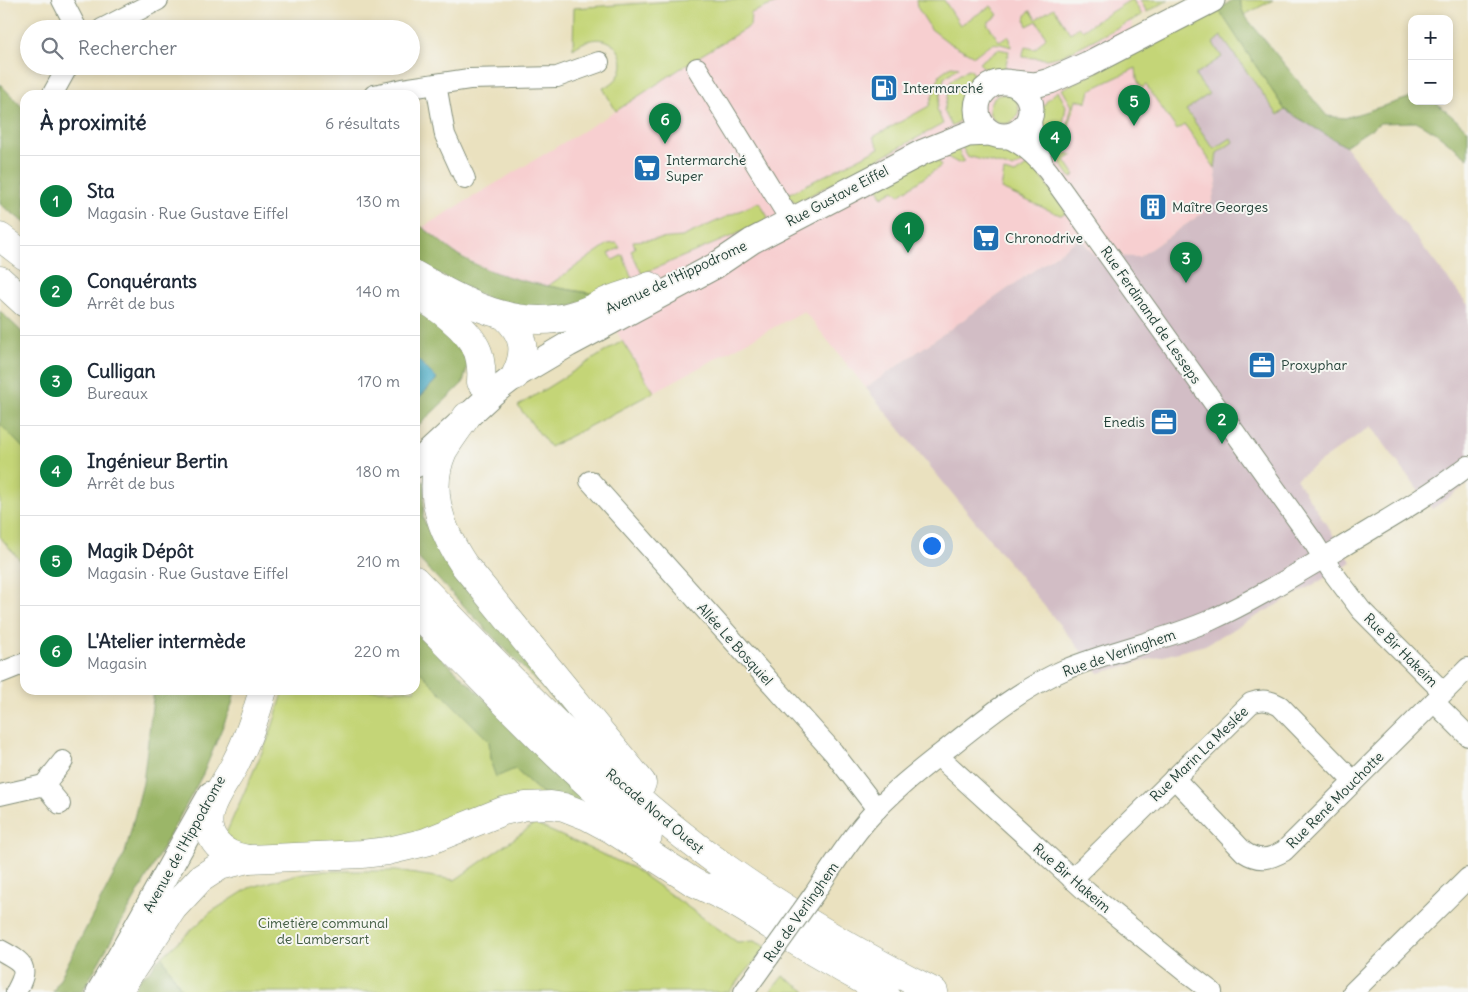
<!DOCTYPE html>
<html lang="fr">
<head>
<meta charset="utf-8">
<style>
  :root { --surface:#fff; --page:#f2f2f3; --text:#1f2937; --muted:#747a83; --line:#e0e1e3; --accent:#0b8043 }
  body { margin:0; font-family:Delius,sans-serif; background:var(--page); color:var(--text) }
  .controls { position:absolute; right:15px; top:15px; display:grid; overflow:hidden; border-radius:10px; box-shadow:0 2px 8px #0003 }
  .controls button { width:45px; height:45px; display:grid; place-items:center; padding:0; border:0; border-bottom:1px solid var(--line); background:var(--surface); color:var(--text); font:25px sans-serif }
  .you { position:absolute; left:931px; top:545px; width:18px; height:18px; margin:-12px; border:4px solid #fff; border-radius:50%; background:#1a73e8; box-shadow:0 0 0 8px #1a73e833 }
  .badge { display:grid; place-items:center; width:32px; height:32px; border-radius:50%; background:var(--accent); color:#fff; font-size:16px; font-weight:700 }
  .pin { position:absolute; translate:-50% -41px; filter:drop-shadow(0 1px 2px #0008) }
  .pin::after { content:''; position:absolute; top:26px; width:18px; height:15px; background:inherit; clip-path:polygon(0 0,100% 0,50% 100%) }
  .list { margin:0; padding:0; list-style:none }
  h2 { display:flex; justify-content:space-between; align-items:center; height:65px; margin:0; padding:0 20px; font-size:21px }
  h2 small { font-size:16px; font-weight:400; color:var(--muted) }
  .list li { display:grid; grid-template-columns:32px 1fr auto; gap:15px; align-items:center; box-sizing:border-box; height:90px; padding:0 20px; border-top:1px solid var(--line) }
  .list b { display:block; font-size:19px; white-space:nowrap }
  .list p { margin:0; font-size:16px; white-space:nowrap; color:var(--muted) }
  .list em { font-size:16px; font-style:normal; color:var(--muted) }
  .icon { flex:none; width:28px; height:28px; fill:none; stroke:currentColor; stroke-width:2; stroke-linecap:round; stroke-linejoin:round }
  .map { position:relative; flex:none; width:1468px; height:992px; overflow:hidden }
  .search { position:absolute; background:var(--surface); box-shadow:0 2px 8px #0003; left:20px; top:20px; width:400px; height:55px; display:flex; align-items:center; gap:12px; box-sizing:border-box; padding:0 18px; border-radius:28px; color:var(--muted); font-size:19px }
  .panel { position:absolute; background:var(--surface); box-shadow:0 2px 8px #0003; left:20px; top:90px; width:400px; height:605px; border-radius:15px }
  .map>svg:first-child { display:block }
</style>
</head>
<body>
<div class="map">
<svg width="1468" height="992" viewBox="0 0 1468 992">
  <rect width="100%" height="100%" fill="#f6f6f2"/>
  <filter id="ink" filterUnits="userSpaceOnUse"><feTurbulence type="fractalNoise" baseFrequency=".02" numOctaves="2"/><feDisplacementMap in="SourceGraphic" scale="10" xChannelSelector="R" yChannelSelector="G"/><feConvolveMatrix kernelMatrix="1 2 1 2 8 2 1 2 1" color-interpolation-filters="sRGB"/></filter>
  <filter id="wash" filterUnits="userSpaceOnUse"><feTurbulence type="fractalNoise" baseFrequency=".0096" numOctaves="4" result="noise"/><feDisplacementMap in="SourceGraphic" scale="20" xChannelSelector="R" yChannelSelector="G"/><feGaussianBlur stdDeviation="1.12" result="paint"/><feColorMatrix in="noise" values="0 0 0 0 0 0 0 0 0 0 0 0 0 0 0 0 0 1.4 0 .05"/><feComposite in="paint" operator="in"/></filter>
  <g filter="url(#wash)">
    <rect width="100%" height="100%" fill="#eae1bf"/>
    <path fill="#f7cfd0" d="M 784,0 L 1169,0 L 1131,21 L 1139,58 L 1215,168 L 1217,182 L 1210,208 L 1139,257 L 1095,256 L 1080,238 L 866,388 L 804,311 L 654,392 L 622,341 L 595,294 L 548,286 L 499,275 L 455,253 L 423,227 L 616,111 L 698,57 L 750,26 L 751,13 Z"/>
    <path fill="#d2bdc5" d="M 1223,18 L 1285,110 L 1345,146 L 1468,305 L 1468,484 L 1432,509 L 1371,426 L 1296,479 L 1352,563 L 1205,645 L 1099,673 L 866,388 L 1080,238 L 1095,256 L 1139,257 L 1210,208 L 1217,182 L 1215,168 L 1139,59 Z"/>
    <g fill="#c4d577" stroke="#728956">
      <path d="M 687,0 L 784,0 L 751,13 L 750,26 L 698,57 L 616,111 L 603,88 C 642,73 615,17 573,49 L 574,8 Z"/>
      <path d="M 916,0 L 944,0 L 960,25 L 991,6 L 998,15 L 987,23 L 999,41 L 1008,36 L 1010,39 L 1011,47 C 990,40 991,44 974,56 L 948,42 L 931,29 L 917,7 Z"/>
      <path d="M 1130,0 L 1133,0 L 1142,15 L 1062,56 L 1047,59 L 1022,57 L 1025,47 L 1035,49 L 1046,37 L 1037,21 L 1027,26 C 1024,19 1025,16 1030,10 L 1036,19 L 1054,8 L 1070,33 L 1079,27 L 1082,30 Z"/>
      <path d="M 1140,0 L 1169,0 L 1147,12 Z"/>
      <path d="M 1239,0 L 1273,0 L 1244,15 Z"/>
      <path d="M 1219,10 L 1285,110 L 1278,115 L 1221,36 L 1213,43 L 1222,57 L 1196,74 L 1196,77 L 1209,94 L 1186,110 L 1214,149 L 1231,138 L 1233,142 L 1217,153 L 1215,168 L 1185,125 L 1177,130 L 1146,85 L 1142,88 C 1136,81 1137,76 1136,68 L 1090,90 L 1087,102 L 1076,100 L 1062,152 L 1073,155 L 1065,160 L 1075,175 L 1071,178 L 1051,149 L 1064,140 L 1072,106 L 1062,89 Z"/>
      <path d="M 998,49 L 1009,51 L 1004,73 C 992,74 987,72 979,63 Z"/>
      <path d="M 951,66 L 959,67 L 944,78 L 937,109 L 943,124 L 796,203 L 786,195 L 879,148 L 873,137 L 929,106 L 940,74 Z"/>
      <path d="M 968,69 L 972,71 L 977,84 L 971,93 L 966,115 L 952,127 L 944,111 L 951,80 Z"/>
      <path d="M 1058,91 L 1066,106 L 1061,137 L 1043,147 C 1039,122 1034,108 1058,91 Z"/>
      <circle cx="1004" cy="109" r="15"/>
      <path d="M 959,142 C 984,142 1009,141 1028,159 L 1013,168 L 967,156 Z"/>
      <path d="M 955,144 L 964,161 L 958,163 L 949,158 L 946,153 Z"/>
      <path d="M 936,154 L 941,166 L 899,195 L 894,190 L 882,197 L 877,185 Z"/>
      <path d="M 1031,163 L 1065,209 L 1065,214 L 1060,215 L 1001,189 L 1004,171 L 1015,174 Z"/>
      <path d="M 759,202 L 768,217 L 766,221 C 725,240 683,256 642,274 L 631,251 L 635,248 L 633,241 L 682,237 Z"/>
      <path d="M 617,243 L 620,248 L 609,253 L 613,260 L 623,255 L 632,279 L 595,294 L 548,286 L 608,244 Z"/>
      <path d="M 622,341 L 654,392 L 550,447 L 518,406 Z"/>
      <path d="M 0,423 L 25,448 L 25,566 L 0,537 Z"/>
      <path d="M 415,667 L 489,741 L 492,766 L 515,769 L 547,798 L 420,837 L 233,850 L 224,838 L 270,734 L 284,690 L 415,690 Z"/>
      <path d="M 535,824 L 633,868 L 737,942 L 754,941 L 767,947 L 729,992 L 183,992 L 162,957 L 211,912 L 249,888 L 298,874 L 317,871 L 396,871 L 455,880 Z"/>
      <path d="M 783,976 L 807,992 L 770,992 Z"/>
    </g>
    <g fill="#9bb668" stroke="#5d7a4e">
      <path d="M 1232,0 L 1239,0 L 1244,15 L 1327,116 L 1345,118 L 1412,97 L 1412,101 L 1434,101 L 1468,130 L 1468,158 L 1435,132 L 1417,122 L 1380,123 L 1345,146 L 1285,110 L 1219,10 Z"/>
      <path d="M 0,84 L 25,110 L 25,223 L 0,204 Z"/>
      <path d="M 415,223 C 430,231 441,243 455,253 C 497,280 547,286 595,294 L 570,307 L 507,308 L 415,262 Z"/>
      <path d="M 415,306 C 439,320 454,339 468,363 L 463,383 L 415,429 L 415,402 L 437,379 L 415,357 Z"/>
      <path d="M 0,311 L 25,335 L 25,450 L 0,424 Z"/>
      <path d="M 425,481 L 423,518 L 434,543 L 618,767 L 415,555 L 415,484 Z"/>
      <path d="M 415,632 L 613,822 L 547,798 L 515,769 L 496,777 L 492,766 L 489,741 L 415,667 Z"/>
      <path d="M 154,690 L 235,690 L 232,704 L 203,774 L 147,877 L 82,992 L 53,992 L 125,853 L 143,783 Z"/>
      <path d="M 162,957 L 183,992 L 133,992 L 140,978 L 151,970 L 157,960 Z"/>
    </g>
    <path fill="#42a7c2" stroke="#30727b" d="M 415,357 L 437,379 L 415,402 Z"/>
  </g>
  <g filter="url(#ink)">
    <g fill="none" stroke-linecap="round" stroke-linejoin="round">
      <g stroke="#848f7a" stroke-width="22">
        <g id="minor">
          <path d="M 62,0 L 77,29"/>
          <path d="M 102,29 L 158,0"/>
          <path d="M 697,68 L 791,221"/>
          <path d="M 436,84 L 445,135 L 465,179"/>
          <path d="M 52,95 L 68,66"/>
          <path d="M 374,95 L 403,89 L 469,79 L 557,77 L 599,62"/>
          <path d="M 1030,115 L 1034,142 L 1042,160"/>
          <path d="M 1004,136 C 1023,144 1035,155 1048,171 L 1314,543 L 1331,570 L 1361,610 L 1443,692"/>
          <path d="M 590,481 L 833,752 L 877,809"/>
          <path d="M 0,673 L 25,663"/>
          <path d="M 1434,702 L 1468,736"/>
          <path d="M 938,756 L 1088,893 L 1183,970 L 1212,992"/>
          <path d="M 1174,778 L 1244,852 C 1259,862 1270,859 1284,851 L 1468,668"/>
          <path d="M 44,785 L 63,761"/>
          <path d="M 0,795 L 44,785 L 60,804"/>
          <path d="M 1072,879 L 1251,703 C 1262,699 1269,700 1280,706 L 1353,781"/>
          <path d="M 814,894 C 831,869 847,843 867,820 C 891,792 920,770 948,748 C 983,720 1022,688 1064,670 C 1112,650 1163,641 1211,620 C 1255,600 1296,574 1337,550 C 1381,523 1426,498 1468,466"/>
          <path d="M 0,950 C 24,963 30,966 16,992"/>
          <path d="M 744,992 L 769,957"/>
          <path d="M 1353,992 L 1468,878"/>
        </g>
      </g>
      <g stroke="#848f7a" stroke-width="27">
        <g id="major">
          <circle cx="1004" cy="109" r="27"/>
          <path d="M 1013,83 L 1035,85 L 1050,81 L 1088,64 L 1212,0"/>
          <path d="M 415,465 L 493,393 L 515,376 L 569,344 L 715,266 L 752,241 L 923,152 L 968,134 L 990,133"/>
          <path d="M 99,992 C 138,927 173,860 211,794"/>
        </g>
      </g>
      <g stroke="#848f7a" stroke-width="29">
        <g id="highway">
          <path d="M 0,237 L 25,256"/>
          <path d="M 415,275 C 463,302 517,332 574,315 C 587,312 598,305 610,300 C 623,295 637,291 650,286"/>
          <path d="M 0,280 L 25,303"/>
          <path d="M 415,294 C 436,305 469,329 478,352 C 481,362 482,372 481,382"/>
          <path d="M 505,316 C 525,335 527,352 515,376"/>
          <path d="M 467,416 C 459,427 450,439 443,451 C 425,491 442,532 464,565 L 642,783"/>
          <path d="M 415,580 C 513,681 611,786 726,868 C 792,915 862,956 934,992"/>
          <path d="M 415,612 C 491,687 564,768 648,836"/>
          <path d="M 248,859 C 235,857 223,853 215,842 C 195,814 225,787 236,762 C 248,739 256,715 263,690"/>
          <path d="M 713,887 C 726,898 738,904 752,913 C 795,942 840,968 885,992"/>
          <path d="M 117,992 L 173,908 L 200,879 L 220,866 L 248,859 L 362,854 L 388,851 L 426,842 L 503,811 L 526,806 L 551,805 L 564,807 L 587,816 L 613,830 L 693,882 L 728,899"/>
        </g>
      </g>
      <use href="#minor" stroke="#fff" stroke-width="20"/>
      <use href="#major" stroke="#fff" stroke-width="25"/>
      <use href="#highway" stroke="#fff" stroke-width="28"/>
      <g stroke="#848f7a" stroke-width="22" stroke-linecap="butt">
        <path id="minor-bridge" d="M 769,957 L 814,894"/>
      </g>
      <use href="#minor-bridge" stroke="#fff" stroke-width="20"/>
    </g>
  </g>
  <defs>
    <g id="fuel-square" transform="scale(1.4375)"><rect x="-9" y="-9" width="18" height="18" rx="4" fill="#1f6fb2" stroke="#f6f6f2"/><path d="M-5.5-6h7V0h2V4h1.3V-2.5L3-4.5l.8-.8L6-3V5H2.5V1h-1V6h-7ZM-4.2-4.7v3.2H.2V-4.7Z" fill="#fff"/></g>
    <g id="supermarket-square" transform="scale(1.4375)"><rect x="-9" y="-9" width="18" height="18" rx="4" fill="#1f6fb2" stroke="#f6f6f2"/><path d="M-6-5.5h2.5l.6 2H6L4.5 2H-2.5L-4.4-4H-6ZM-1.5 3.2a1.3 1.3 0 1 0 .1 0ZM3 3.2a1.3 1.3 0 1 0 .1 0Z" fill="#fff"/></g>
    <g id="building-square" transform="scale(1.4375)"><rect x="-9" y="-9" width="18" height="18" rx="4" fill="#1f6fb2" stroke="#f6f6f2"/><path d="M-4-6H4V6H1V3H-1V6H-4ZM-2.5-4.3h1.7v1.8h-1.7ZM.8-4.3h1.7v1.8H.8ZM-2.5-1h1.7V.8h-1.7ZM.8-1h1.7V.8H.8Z" fill="#fff"/></g>
    <g id="office-square" transform="scale(1.4375)"><rect x="-9" y="-9" width="18" height="18" rx="4" fill="#1f6fb2" stroke="#f6f6f2"/><path d="M-6-3h4V-5.5h4V-3h4V5H-6ZM-1-4.5V-3h2v-1.5ZM-6 0V1H6V0Z" fill="#fff"/></g>
  </defs>
  <g fill-rule="evenodd">
    <use href="#fuel-square" x="884" y="88"/>
    <use href="#supermarket-square" x="647" y="168"/>
    <use href="#building-square" x="1153" y="207"/>
    <use href="#supermarket-square" x="986" y="238"/>
    <use href="#office-square" x="1262" y="365"/>
    <use href="#office-square" x="1164" y="422"/>
  </g>
  <g text-anchor="middle" dominant-baseline="central" stroke-width="4" stroke-linejoin="round" paint-order="stroke">
    <g font-size="14" fill="#1f3d34" stroke="#f6f6f2" text-anchor="start">
      <text x="903" y="88">Intermarché</text>
      <text x="666" y="160">Intermarché<tspan x="666" dy="16">Super</tspan></text>
      <text x="1172" y="207">Maître Georges</text>
      <text x="1005" y="238">Chronodrive</text>
      <text x="1281" y="365">Proxyphar</text>
      <text x="1145" y="422" text-anchor="end">Enedis</text>
    </g>
    <g font-size="14" fill="#1f3d34" stroke="#f6f6f2">
      <text transform="translate(837 196) rotate(-28)">Rue Gustave Eiffel</text>
      <text transform="translate(676 277) rotate(-25)">Avenue de l'Hippodrome</text>
      <text transform="translate(1151 315) rotate(55)">Rue Ferdinand de Lesseps</text>
      <text transform="translate(735 644) rotate(48)">Allée Le Bosquiel</text>
      <text transform="translate(1401 650) rotate(45)">Rue Bir Hakeim</text>
      <text transform="translate(1119 653) rotate(-19)">Rue de Verlinghem</text>
      <text transform="translate(1199 754) rotate(-44)">Rue Marin La Meslée</text>
      <text transform="translate(1335 800) rotate(-45)">Rue René Mouchotte</text>
      <text transform="translate(655 811) rotate(40)">Rocade Nord Ouest</text>
      <text transform="translate(184 844) rotate(-61)">Avenue de l'Hippodrome</text>
      <text transform="translate(1072 878) rotate(41)">Rue Bir Hakeim</text>
      <text transform="translate(801 912) rotate(-55)">Rue de Verlinghem</text>
    </g>
    <g font-size="14" fill="#405b41" stroke="#f6f6f2">
      <text x="323" y="923">Cimetière communal<tspan x="323" dy="16">de Lambersart</tspan></text>
    </g>
  </g>
</svg>
<div class="controls">
<button>+</button>
<button>−</button>
</div>
<div class="you"></div>
<div class="pin badge" style="left:908px;top:253px">1</div>
<div class="pin badge" style="left:1222px;top:444px">2</div>
<div class="pin badge" style="left:1186px;top:283px">3</div>
<div class="pin badge" style="left:1055px;top:162px">4</div>
<div class="pin badge" style="left:1134px;top:126px">5</div>
<div class="pin badge" style="left:665px;top:144px">6</div>
<div class="search"><svg class="icon" aria-label="search" viewBox="0 0 24 24"><circle cx="10" cy="10" r="6"/><path d="M15 15l6 6"/></svg>Rechercher</div>
<section class="panel">
<h2>À proximité<small>6 résultats</small></h2>
<ul class="list">
<li><span class="badge">1</span><div><b>Sta</b><p>Magasin · Rue Gustave Eiffel</p></div><em>130 m</em></li>
<li><span class="badge">2</span><div><b>Conquérants</b><p>Arrêt de bus</p></div><em>140 m</em></li>
<li><span class="badge">3</span><div><b>Culligan</b><p>Bureaux</p></div><em>170 m</em></li>
<li><span class="badge">4</span><div><b>Ingénieur Bertin</b><p>Arrêt de bus</p></div><em>180 m</em></li>
<li><span class="badge">5</span><div><b>Magik Dépôt</b><p>Magasin · Rue Gustave Eiffel</p></div><em>210 m</em></li>
<li><span class="badge">6</span><div><b>L'Atelier intermède</b><p>Magasin</p></div><em>220 m</em></li>
</ul>
</section>
</div>
</body>
</html>
